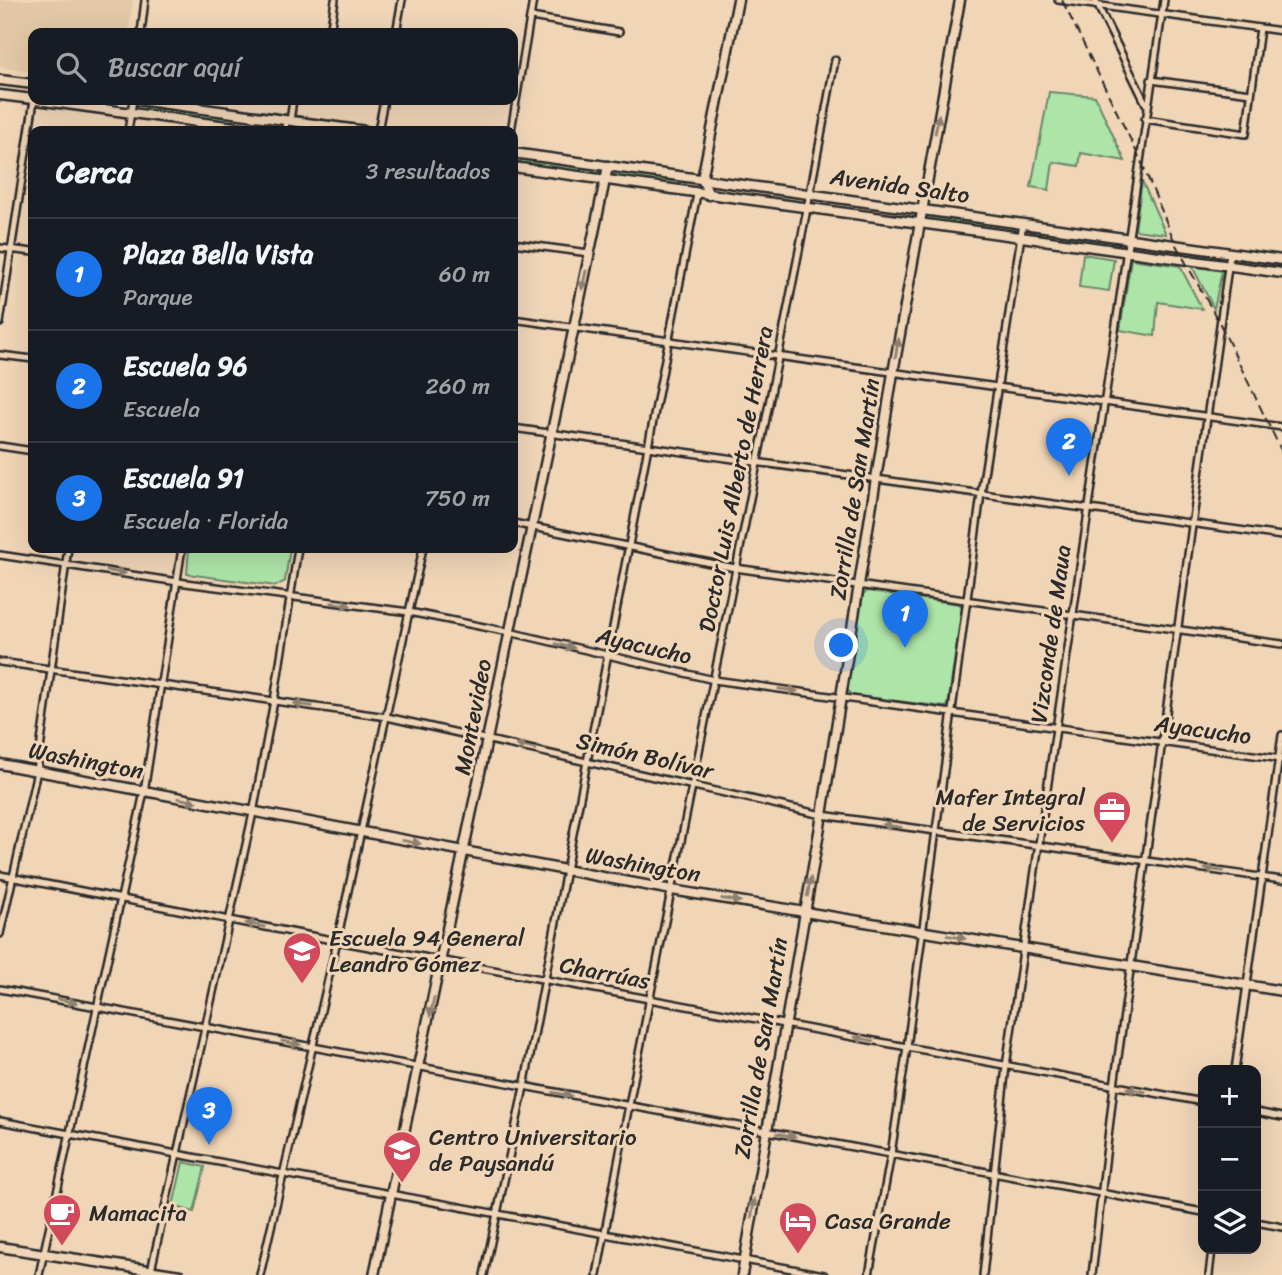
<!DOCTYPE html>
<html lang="es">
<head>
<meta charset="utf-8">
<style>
  :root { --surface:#171b24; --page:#20242c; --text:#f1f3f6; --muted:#9ea1a6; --line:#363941; --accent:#1a73e8 }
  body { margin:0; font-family:Sriracha,sans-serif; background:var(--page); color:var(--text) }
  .controls { position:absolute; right:21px; bottom:21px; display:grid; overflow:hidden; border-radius:14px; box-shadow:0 7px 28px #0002 }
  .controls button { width:63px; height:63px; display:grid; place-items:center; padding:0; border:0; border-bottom:2px solid var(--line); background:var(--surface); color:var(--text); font:35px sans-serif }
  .you { position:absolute; left:842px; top:646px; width:24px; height:24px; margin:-18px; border:5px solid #fff; border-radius:50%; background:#1a73e8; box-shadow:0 0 0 10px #1a73e833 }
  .badge { display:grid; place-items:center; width:46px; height:46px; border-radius:50%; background:var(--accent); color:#fff; font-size:23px; font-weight:700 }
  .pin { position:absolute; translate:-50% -58px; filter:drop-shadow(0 2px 4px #0008) }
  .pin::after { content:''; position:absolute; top:37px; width:24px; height:21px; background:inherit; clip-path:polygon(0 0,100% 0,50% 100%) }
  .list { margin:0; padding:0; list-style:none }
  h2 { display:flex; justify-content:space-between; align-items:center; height:91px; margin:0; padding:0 28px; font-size:30px }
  h2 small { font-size:23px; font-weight:400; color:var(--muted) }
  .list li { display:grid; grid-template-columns:46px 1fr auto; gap:21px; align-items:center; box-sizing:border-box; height:112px; padding:0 28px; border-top:2px solid var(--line) }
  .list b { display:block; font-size:26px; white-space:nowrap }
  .list p { margin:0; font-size:23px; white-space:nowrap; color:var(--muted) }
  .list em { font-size:23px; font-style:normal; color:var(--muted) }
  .icon { flex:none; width:38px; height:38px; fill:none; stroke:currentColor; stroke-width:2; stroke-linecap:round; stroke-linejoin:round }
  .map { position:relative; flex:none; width:1282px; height:1275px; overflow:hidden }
  .search { position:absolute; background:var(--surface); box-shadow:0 7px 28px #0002; left:28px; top:28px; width:490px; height:77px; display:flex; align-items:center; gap:18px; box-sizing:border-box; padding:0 24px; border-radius:14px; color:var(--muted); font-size:26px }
  .panel { position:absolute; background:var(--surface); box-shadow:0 7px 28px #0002; left:28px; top:126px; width:490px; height:427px; border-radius:14px }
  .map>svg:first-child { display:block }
</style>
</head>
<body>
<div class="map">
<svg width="1282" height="1275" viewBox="0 0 1282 1275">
  <rect width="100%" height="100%" fill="#f0d5b7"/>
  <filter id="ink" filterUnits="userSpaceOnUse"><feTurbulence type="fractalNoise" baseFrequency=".0143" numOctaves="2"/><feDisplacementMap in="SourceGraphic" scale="14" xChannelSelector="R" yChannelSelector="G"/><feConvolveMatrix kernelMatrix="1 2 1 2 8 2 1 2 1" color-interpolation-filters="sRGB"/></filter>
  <g filter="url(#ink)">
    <path fill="#e2c8a6" d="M 0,0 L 133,0 L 128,33 L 33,33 L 33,72 L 0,67 Z"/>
    <g fill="#ade4a8" stroke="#6c886a" stroke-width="2">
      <path d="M 1049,92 L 1095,96 L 1125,161 L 1081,153 L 1079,166 L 1053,162 L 1049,190 L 1031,187 Z"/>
      <path d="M 148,105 L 231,116 L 233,121 L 230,124 L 147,112 L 145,106 Z"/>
      <path d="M 521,158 L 600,169 L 599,175 L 520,164 Z"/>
      <path d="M 615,171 L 682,179 L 686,186 L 614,177 Z"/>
      <path d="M 1142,181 L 1166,234 L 1135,230 Z"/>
      <path d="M 925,212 L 1015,226 L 1014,233 L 924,220 Z"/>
      <path d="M 1031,228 L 1119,240 L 1118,246 L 1030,233 Z"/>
      <path d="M 1083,254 L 1114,259 L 1109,291 L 1079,287 Z"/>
      <path d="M 1131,259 L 1180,266 L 1202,309 L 1158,302 L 1155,336 L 1120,330 Z"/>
      <path d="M 1192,266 L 1222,271 L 1214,309 Z"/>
      <path d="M 189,548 L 290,548 L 285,581 L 276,586 L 187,574 Z"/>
      <path d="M 868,591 L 959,604 L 962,607 L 948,705 L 945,707 L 851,695 L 847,689 L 863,594 Z"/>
      <path d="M 183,1162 L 205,1167 L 194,1212 L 173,1206 Z"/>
    </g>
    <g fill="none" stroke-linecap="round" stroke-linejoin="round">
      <g stroke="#2b2b2b" stroke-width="10">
        <g id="street">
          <path d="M 1058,0 L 1282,31"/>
          <path d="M 1095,0 L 1146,104"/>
          <path d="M 531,17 L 619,32"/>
          <path d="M 141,33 L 145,0"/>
          <path d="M 330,33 L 335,0"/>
          <path d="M 396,33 L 402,0"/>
          <path d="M 1151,80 L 1251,93"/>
          <path d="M 1145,119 L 1246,134 L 1260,28"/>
          <path d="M 290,121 L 293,100"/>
          <path d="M 128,131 L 133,100"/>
          <path d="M 285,131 L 286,120"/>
          <path d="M 378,131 L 384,100"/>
          <path d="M 511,131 L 533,0"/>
          <path d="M 513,243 L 589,253"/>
          <path d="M 0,248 L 33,252"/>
          <path d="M 513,319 L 1282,427"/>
          <path d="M 0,323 L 34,100"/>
          <path d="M 0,355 L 33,359"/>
          <path d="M 513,428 L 1282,536"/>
          <path d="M 0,446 L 33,451"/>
          <path d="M 513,523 L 735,568 L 1282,644"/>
          <path d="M 0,555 L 178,582 L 409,612 L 509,632 L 714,680 L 1282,759"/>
          <path d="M 0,662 L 387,717 L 822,815 L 1282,880"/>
          <path d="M 0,875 L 337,941 L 1203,1102"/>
          <path d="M 0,934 L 37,771 L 68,548"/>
          <path d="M 0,989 L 1203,1212"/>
          <path d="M 1235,1070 L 1282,735"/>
          <path d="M 1256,1112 L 1282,1117"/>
          <path d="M 0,1121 L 824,1275"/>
          <path d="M 1256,1222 L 1282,1227"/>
          <path d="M 39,1275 L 144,792 L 182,548"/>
          <path d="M 150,1275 L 253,813 L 274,701 L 298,548"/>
          <path d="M 260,1275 L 337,941 L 423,548"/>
          <path d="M 484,1275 L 524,1087 L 697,194"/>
          <path d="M 597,1275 C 671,869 761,466 835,60"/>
          <path d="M 869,1275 L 891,1154 L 907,1047 L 981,494 L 1023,223"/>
          <path d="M 983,1275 L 1006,1066 L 1164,0"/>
          <path d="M 1092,1275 L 1114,1086 L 1230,253"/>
          <path d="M 1209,1275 L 1212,1249"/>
        </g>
      </g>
      <g stroke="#2b2b2b" stroke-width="13">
        <g id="secondary">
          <path d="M 0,80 L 33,84"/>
          <path d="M 0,95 L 33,99"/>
          <path d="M 37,100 L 264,131"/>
          <path d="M 138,100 L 366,131"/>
          <path d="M 513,153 L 1282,260"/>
          <path d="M 513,167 L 1282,273"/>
          <path d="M 709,195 L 702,179 L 738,0"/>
          <path d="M 0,764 L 672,890 L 1282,991"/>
          <path d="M 0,1247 L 180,1275"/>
          <path d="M 374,1275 L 608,166"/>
          <path d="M 742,1275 L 822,815 L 893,373 L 960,0"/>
        </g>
      </g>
      <use href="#street" stroke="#f0d5b7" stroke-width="5"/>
      <use href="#secondary" stroke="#f0d5b7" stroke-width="8"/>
      <path stroke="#2b2b2b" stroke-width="2" stroke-dasharray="10 5" stroke-linecap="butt" d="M 1062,0 L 1140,159 L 1176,245 L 1220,324 L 1282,452"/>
    </g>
    <defs><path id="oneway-solid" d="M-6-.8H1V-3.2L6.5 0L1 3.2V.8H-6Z" transform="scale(1.75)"/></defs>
    <g fill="#8e8071">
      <use href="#oneway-solid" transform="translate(937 124) rotate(-79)"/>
      <use href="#oneway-solid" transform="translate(584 280) rotate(102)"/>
      <use href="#oneway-solid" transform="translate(897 348) rotate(-80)"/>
      <use href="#oneway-solid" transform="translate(116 572) rotate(9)"/>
      <use href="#oneway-solid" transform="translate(341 604) rotate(7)"/>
      <use href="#oneway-solid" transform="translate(565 646) rotate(13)"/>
      <use href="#oneway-solid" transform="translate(788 690) rotate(8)"/>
      <use href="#oneway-solid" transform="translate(303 705) rotate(-172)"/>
      <use href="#oneway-solid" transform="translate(526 747) rotate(-167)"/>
      <use href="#oneway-solid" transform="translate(187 800) rotate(11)"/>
      <use href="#oneway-solid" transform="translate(892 826) rotate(-171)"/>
      <use href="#oneway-solid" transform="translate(411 842) rotate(10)"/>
      <use href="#oneway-solid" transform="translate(1214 870) rotate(-172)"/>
      <use href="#oneway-solid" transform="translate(809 887) rotate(-80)"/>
      <use href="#oneway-solid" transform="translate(731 900) rotate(9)"/>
      <use href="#oneway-solid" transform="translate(255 925) rotate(-169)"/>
      <use href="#oneway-solid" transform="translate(956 937) rotate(10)"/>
      <use href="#oneway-solid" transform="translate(67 1001) rotate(11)"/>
      <use href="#oneway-solid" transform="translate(432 1007) rotate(102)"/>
      <use href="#oneway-solid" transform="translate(864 1039) rotate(-169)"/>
      <use href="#oneway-solid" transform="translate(291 1043) rotate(11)"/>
      <use href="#oneway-solid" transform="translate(1136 1090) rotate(-170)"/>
      <use href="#oneway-solid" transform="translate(562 1094) rotate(10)"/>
      <use href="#oneway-solid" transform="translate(786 1135) rotate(10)"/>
      <use href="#oneway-solid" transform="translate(753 1208) rotate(-81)"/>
    </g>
  </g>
  <defs>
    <g id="office-pin" transform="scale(2.0125)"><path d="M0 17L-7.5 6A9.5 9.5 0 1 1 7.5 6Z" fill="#d1495b" stroke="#f0d5b7"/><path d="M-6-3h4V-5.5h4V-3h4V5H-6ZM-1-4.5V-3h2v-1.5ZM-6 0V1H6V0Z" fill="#fff"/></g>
    <g id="school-pin" transform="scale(2.0125)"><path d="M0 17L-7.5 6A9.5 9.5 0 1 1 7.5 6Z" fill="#d1495b" stroke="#f0d5b7"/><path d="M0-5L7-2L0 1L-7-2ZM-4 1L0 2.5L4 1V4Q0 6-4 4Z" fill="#fff"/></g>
    <g id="university-pin" transform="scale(2.0125)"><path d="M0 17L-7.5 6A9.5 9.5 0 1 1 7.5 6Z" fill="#d1495b" stroke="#f0d5b7"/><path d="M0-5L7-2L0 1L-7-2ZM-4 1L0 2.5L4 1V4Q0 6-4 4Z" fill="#fff"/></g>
    <g id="cafe-pin" transform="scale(2.0125)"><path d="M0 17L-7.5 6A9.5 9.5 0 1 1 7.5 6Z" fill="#d1495b" stroke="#f0d5b7"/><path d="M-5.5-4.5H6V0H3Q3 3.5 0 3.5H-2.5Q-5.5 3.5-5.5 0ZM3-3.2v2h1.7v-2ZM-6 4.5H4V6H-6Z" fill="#fff"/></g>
    <g id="hotel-pin" transform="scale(2.0125)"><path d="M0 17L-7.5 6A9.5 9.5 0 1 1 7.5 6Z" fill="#d1495b" stroke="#f0d5b7"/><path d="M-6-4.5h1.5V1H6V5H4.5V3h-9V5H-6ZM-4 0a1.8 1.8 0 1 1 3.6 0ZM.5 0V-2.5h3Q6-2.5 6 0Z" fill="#fff"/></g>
  </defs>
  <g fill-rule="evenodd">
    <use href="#office-pin" x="1112" y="810"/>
    <use href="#school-pin" x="302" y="951"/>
    <use href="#university-pin" x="402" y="1150"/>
    <use href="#cafe-pin" x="62" y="1213"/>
    <use href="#hotel-pin" x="798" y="1221"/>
  </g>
  <g text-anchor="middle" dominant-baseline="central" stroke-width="6" stroke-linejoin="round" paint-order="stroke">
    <g font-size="23" fill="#2b2b2b" stroke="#f0d5b7">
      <text transform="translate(900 186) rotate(8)">Avenida Salto</text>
      <text transform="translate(736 479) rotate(-79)">Doctor Luis Alberto de Herrera</text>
      <text transform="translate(855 489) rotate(-81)">Zorrilla de San Martín</text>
      <text transform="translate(1051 634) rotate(-82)">Vizconde de Maua</text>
      <text transform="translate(644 646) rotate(13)">Ayacucho</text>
      <text transform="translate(473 717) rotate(-79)">Montevideo</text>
      <text transform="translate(1203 730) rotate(8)">Ayacucho</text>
      <text transform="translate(645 756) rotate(13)">Simón Bolívar</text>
      <text transform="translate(86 761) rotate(11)">Washington</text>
      <text transform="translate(643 865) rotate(10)">Washington</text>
      <text transform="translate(605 973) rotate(11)">Charrúas</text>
      <text transform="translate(761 1048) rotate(-80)">Zorrilla de San Martín</text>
    </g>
    <g font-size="23" fill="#2b2b2b" stroke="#f0d5b7" text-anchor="start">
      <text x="1085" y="797" text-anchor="end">Mafer Integral<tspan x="1085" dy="26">de Servicios</tspan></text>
      <text x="329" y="938">Escuela 94 General<tspan x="329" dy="26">Leandro Gómez</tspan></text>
      <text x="429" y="1137">Centro Universitario<tspan x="429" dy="26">de Paysandú</tspan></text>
      <text x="89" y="1213">Mamacita</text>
      <text x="825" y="1221">Casa Grande</text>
    </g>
  </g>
</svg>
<div class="controls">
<button>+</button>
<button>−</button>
<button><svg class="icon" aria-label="layers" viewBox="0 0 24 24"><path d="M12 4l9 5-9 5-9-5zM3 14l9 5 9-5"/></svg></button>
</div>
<div class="you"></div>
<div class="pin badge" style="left:905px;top:648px">1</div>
<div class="pin badge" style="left:1069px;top:476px">2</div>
<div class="pin badge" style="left:209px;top:1145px">3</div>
<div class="search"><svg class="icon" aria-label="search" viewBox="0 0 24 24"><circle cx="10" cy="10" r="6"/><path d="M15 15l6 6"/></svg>Buscar aquí</div>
<section class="panel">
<h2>Cerca<small>3 resultados</small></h2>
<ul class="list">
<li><span class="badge">1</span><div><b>Plaza Bella Vista</b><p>Parque</p></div><em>60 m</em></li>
<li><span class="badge">2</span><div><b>Escuela 96</b><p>Escuela</p></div><em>260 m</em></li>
<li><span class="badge">3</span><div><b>Escuela 91</b><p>Escuela · Florida</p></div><em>750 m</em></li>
</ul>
</section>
</div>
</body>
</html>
